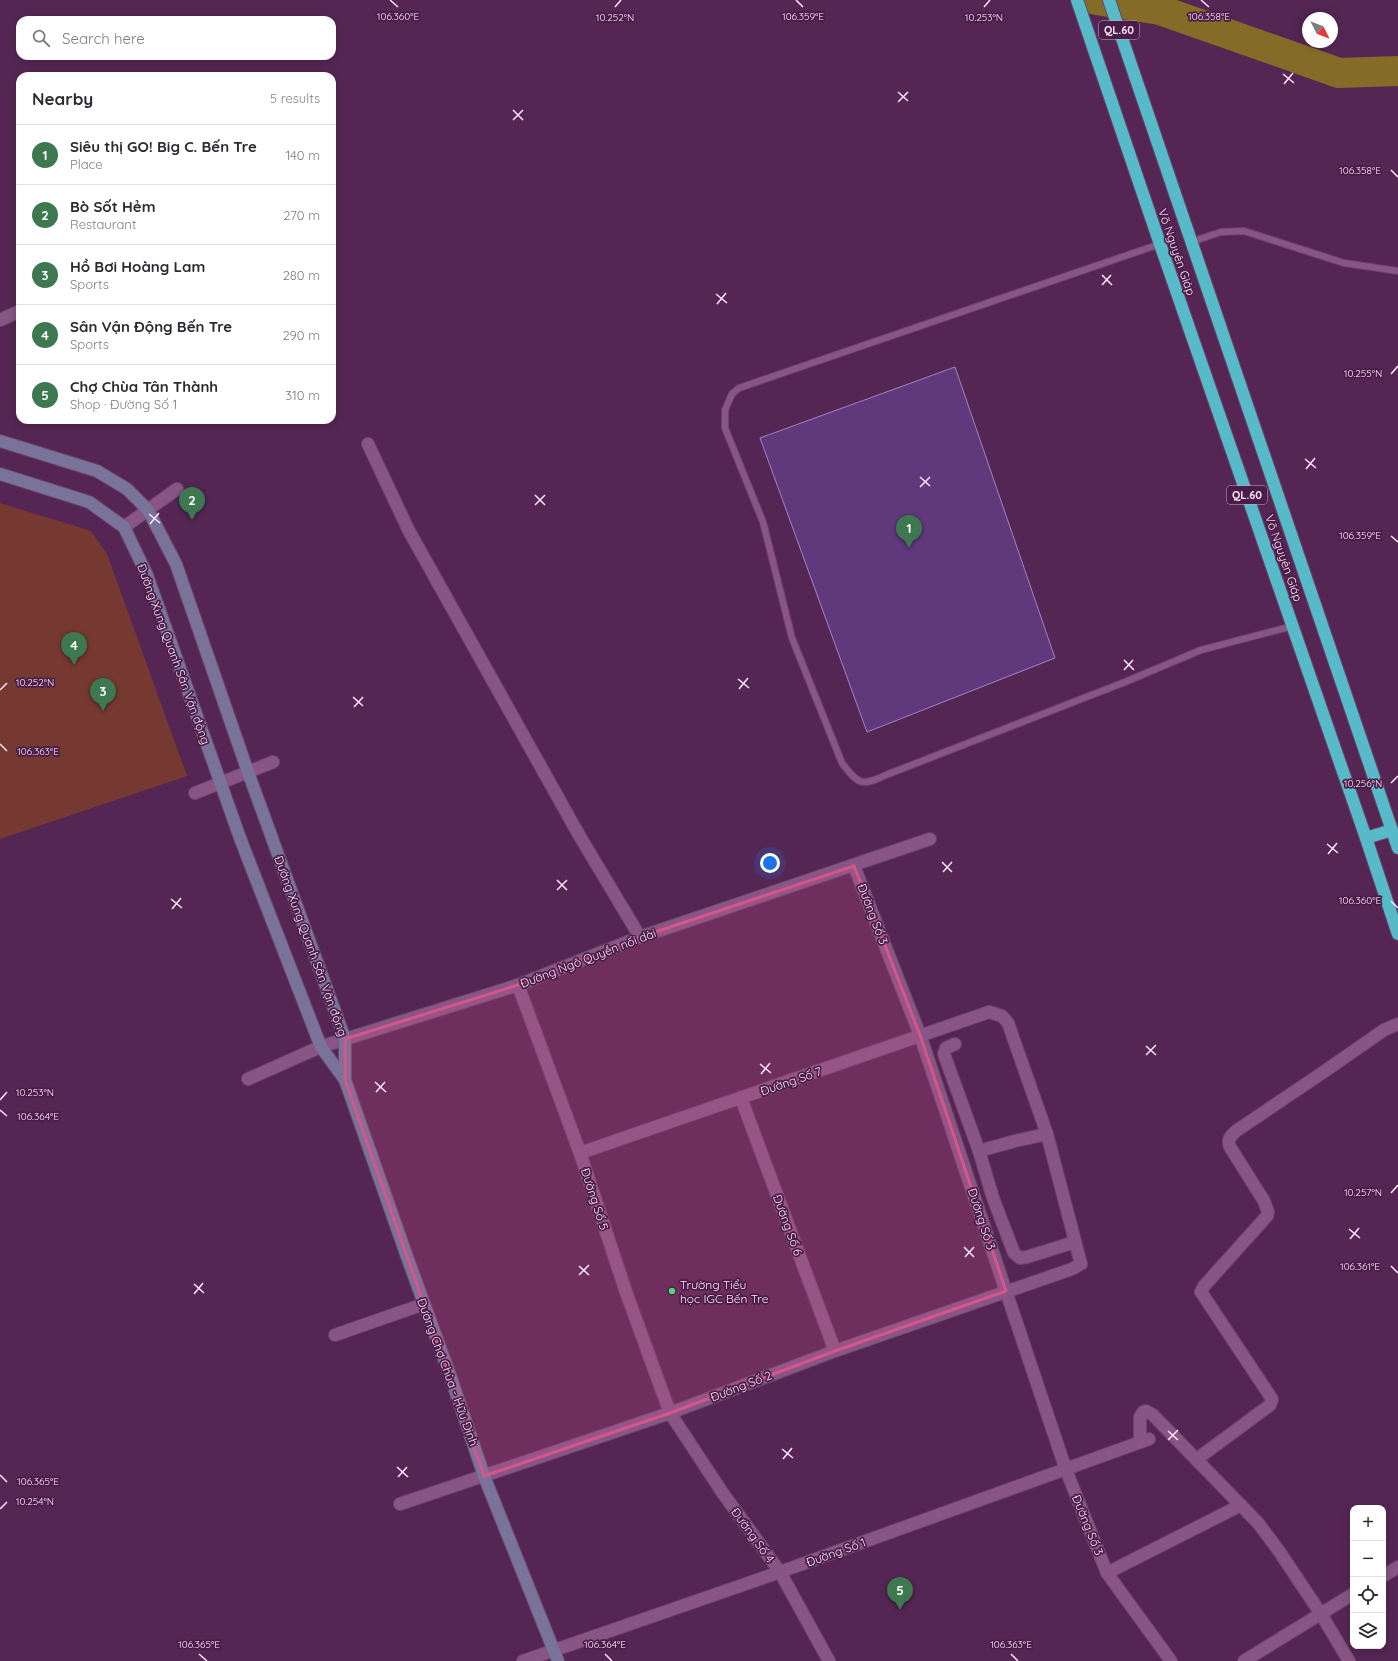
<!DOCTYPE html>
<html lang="en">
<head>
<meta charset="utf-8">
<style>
  :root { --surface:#fff; --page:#f7f7f7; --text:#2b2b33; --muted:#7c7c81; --line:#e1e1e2; --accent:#3d7850 }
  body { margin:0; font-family:Quicksand,sans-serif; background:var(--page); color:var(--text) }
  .controls { position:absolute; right:12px; bottom:12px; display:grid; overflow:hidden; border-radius:8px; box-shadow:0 2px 10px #0003 }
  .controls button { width:36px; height:36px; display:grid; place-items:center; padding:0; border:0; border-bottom:1px solid var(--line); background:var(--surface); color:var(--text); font:20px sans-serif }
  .compass { position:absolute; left:1302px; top:12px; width:36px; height:36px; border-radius:50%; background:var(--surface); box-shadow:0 2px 10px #0003; rotate:132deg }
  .you { position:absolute; left:770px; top:863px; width:14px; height:14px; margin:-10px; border:3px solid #fff; border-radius:50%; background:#1a73e8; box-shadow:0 0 0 6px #1a73e833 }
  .badge { display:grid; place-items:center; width:26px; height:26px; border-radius:50%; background:var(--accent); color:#fff; font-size:13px; font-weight:700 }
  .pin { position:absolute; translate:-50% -33px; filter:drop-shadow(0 1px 2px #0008) }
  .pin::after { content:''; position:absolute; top:21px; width:14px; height:12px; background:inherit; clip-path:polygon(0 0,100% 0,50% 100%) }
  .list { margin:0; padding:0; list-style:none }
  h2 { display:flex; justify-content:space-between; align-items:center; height:52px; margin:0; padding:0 16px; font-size:17px }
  h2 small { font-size:13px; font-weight:400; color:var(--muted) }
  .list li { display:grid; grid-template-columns:26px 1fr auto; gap:12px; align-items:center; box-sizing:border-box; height:60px; padding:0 16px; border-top:1px solid var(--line) }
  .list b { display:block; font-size:15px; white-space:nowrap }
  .list p { margin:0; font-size:13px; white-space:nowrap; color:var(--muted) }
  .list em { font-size:13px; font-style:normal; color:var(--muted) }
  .icon { flex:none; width:22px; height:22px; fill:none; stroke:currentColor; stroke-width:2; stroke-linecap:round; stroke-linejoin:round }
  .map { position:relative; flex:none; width:1398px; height:1661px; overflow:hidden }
  .search { position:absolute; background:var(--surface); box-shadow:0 2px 10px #0003; left:16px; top:16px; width:320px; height:44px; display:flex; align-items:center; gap:10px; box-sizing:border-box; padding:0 14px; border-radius:12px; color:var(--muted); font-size:15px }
  .panel { position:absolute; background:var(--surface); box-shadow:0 2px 10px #0003; left:16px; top:72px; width:320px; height:352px; border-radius:12px }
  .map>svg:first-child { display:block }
</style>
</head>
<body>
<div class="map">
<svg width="1398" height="1661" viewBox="0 0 1398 1661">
  <rect width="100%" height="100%" fill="#552653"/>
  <path fill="#763931" d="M 0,503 L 91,531 L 107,554 L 187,776 L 0,839 Z"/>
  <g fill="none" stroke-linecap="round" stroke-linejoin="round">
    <path stroke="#846b27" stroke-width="30" d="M 1096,0 L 1160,10 L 1339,73 L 1398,71"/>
  </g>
  <path fill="#60397c" stroke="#a483c0" d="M 955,367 L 1055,658 L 867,732 L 760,438 Z"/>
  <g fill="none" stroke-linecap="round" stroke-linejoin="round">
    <g stroke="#6c446b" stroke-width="8">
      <g id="lane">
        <path d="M 1191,242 L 1221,232 L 1244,231 L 1344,263 L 1398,271"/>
        <path d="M 1160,244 L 739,388 L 732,394 L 725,410 L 725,428 L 763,522 L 792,638 L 842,763 C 858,784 861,787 886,775 L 1125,682 L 1201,650 L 1293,626"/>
      </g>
    </g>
    <g stroke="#6c446b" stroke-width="14">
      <g id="street">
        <path d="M 0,320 L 20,311"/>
        <path d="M 368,444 L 409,531 L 579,835 L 640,937"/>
        <path d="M 124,527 L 177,489"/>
        <path d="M 195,793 L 273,762"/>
        <path d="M 854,866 L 920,1035 L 1066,1470 L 1107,1573 L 1171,1661"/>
        <path d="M 518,985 L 580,1153 L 626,1292 L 670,1413 L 722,1492 L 780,1572 L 829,1661"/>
        <path d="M 955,1044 L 946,1048 L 944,1054 L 979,1151"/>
        <path d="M 248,1079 L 320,1047 L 518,985 L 640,937 L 930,839"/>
        <path d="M 741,1098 L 835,1351"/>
        <path d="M 1047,1134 L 1015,1141 L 979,1151 L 993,1198 L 1014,1253 L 1020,1258 L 1027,1257 L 1075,1242"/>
        <path d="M 335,1335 L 424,1304"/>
        <path d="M 1140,1442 L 1140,1417 L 1143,1412 L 1146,1411 L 1153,1415 L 1258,1523 L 1279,1551 L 1321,1614 L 1349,1661"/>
        <path d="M 1197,1459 L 1270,1405 L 1272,1399 L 1201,1292 L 1204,1286 L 1267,1216 L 1268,1212 L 1264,1201 L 1230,1147 C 1227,1139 1230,1137 1236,1131 L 1325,1071 L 1384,1030 L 1398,1024"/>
        <path d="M 400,1504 L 670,1413 L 835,1351 L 1072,1269 L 1081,1264 L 1047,1134 L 1008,1023 L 1002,1016 L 989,1012 L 580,1153"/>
        <path d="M 1107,1573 L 1241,1505"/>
        <path d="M 1383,1576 L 1398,1567"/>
        <path d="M 523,1661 L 780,1572 L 1149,1439"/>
        <path d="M 1244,1661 L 1353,1594"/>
      </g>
    </g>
    <g stroke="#6c446b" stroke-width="14">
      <g id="secondary">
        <path d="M 0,441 L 97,471 L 127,489 L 148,510 L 176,564 L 248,772 L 345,1039 L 345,1080"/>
        <path d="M 0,474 L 89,502 L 124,527 L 147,575 L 240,838 L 321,1047 L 345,1080 L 406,1254 L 451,1378 L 484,1476 L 558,1661"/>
      </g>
    </g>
    <g stroke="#6c446b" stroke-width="14">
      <g id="highway">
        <path d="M 1077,0 L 1160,244 L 1366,838 L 1398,934"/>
        <path d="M 1109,0 L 1398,848"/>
        <path d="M 1366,838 L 1392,830"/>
      </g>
    </g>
    <use href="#lane" stroke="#885585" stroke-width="6"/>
    <use href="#street" stroke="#885585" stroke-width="12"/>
    <use href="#secondary" stroke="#797399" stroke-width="12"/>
    <use href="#highway" stroke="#57bac9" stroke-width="12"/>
  </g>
  <path fill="#d4568b" fill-opacity="0.2" stroke="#d4568b" stroke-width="3" stroke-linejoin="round" d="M 854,866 L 920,1035 L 1006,1291 L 835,1351 L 670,1413 L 484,1476 L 345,1080 L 345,1039 L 518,985 L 640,937 Z"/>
  <path fill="none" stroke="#fee6fc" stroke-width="1.5" d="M 390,0 L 398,7M 796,0 L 803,7M 1201,0 L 1209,7M 615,7 L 621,0M 984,7 L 990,0M 1283,74 L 1294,83M 1284,84 L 1293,73M 898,92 L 908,101M 898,102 L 908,92M 513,110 L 523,120M 513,120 L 523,110M 1391,170 L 1398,177M 1102,275 L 1112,285M 1102,285 L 1111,275M 716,294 L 727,303M 717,304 L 726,293M 1391,374 L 1398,366M 1305,459 L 1316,468M 1306,469 L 1315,458M 920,477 L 930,486M 920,487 L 930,477M 535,495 L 545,505M 535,505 L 545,495M 149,514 L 160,523M 150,524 L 159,513M 1391,536 L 1398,542M 1124,660 L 1134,670M 1124,670 L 1133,660M 738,679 L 749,688M 739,689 L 748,678M 0,690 L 7,683M 353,697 L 363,706M 354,707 L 363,697M 0,744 L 7,751M 1391,783 L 1398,776M 1327,844 L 1338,853M 1328,854 L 1337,843M 942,862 L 952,872M 943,872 L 952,862M 557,880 L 567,890M 557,890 L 567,880M 171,899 L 182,908M 1391,901 L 1398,908M 172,909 L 181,898M 1146,1046 L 1156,1055M 1146,1055 L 1156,1045M 760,1064 L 771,1073M 761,1074 L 770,1063M 375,1082 L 386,1092M 376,1092 L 385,1082M 0,1100 L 7,1092M 0,1110 L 7,1116M 1391,1193 L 1398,1185M 1349,1229 L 1360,1238M 1350,1239 L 1359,1228M 964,1247 L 974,1257M 965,1257 L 974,1247M 579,1266 L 589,1275M 1391,1266 L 1398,1273M 579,1275 L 589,1265M 194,1284 L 204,1293M 194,1294 L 203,1283M 1168,1431 L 1178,1440M 1168,1440 L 1178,1430M 782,1449 L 793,1458M 783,1459 L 792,1448M 397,1467 L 408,1477M 0,1475 L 7,1482M 398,1477 L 407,1467M 0,1509 L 7,1502M 199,1654 L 207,1661M 605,1654 L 612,1661M 1011,1654 L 1018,1661"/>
  <circle fill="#52d673" stroke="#4a1c48" stroke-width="1.5" cx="672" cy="1291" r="4"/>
  <g text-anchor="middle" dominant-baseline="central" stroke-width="3.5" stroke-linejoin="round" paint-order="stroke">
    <g fill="#4a1c48" stroke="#c8a9c6" stroke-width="1">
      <rect x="1099" y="21" width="40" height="18" rx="3"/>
      <rect x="1227" y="486" width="40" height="18" rx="3"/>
    </g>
    <g font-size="11" font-weight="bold" fill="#fee6fc">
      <text x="1119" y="30">QL.60</text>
      <text x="1247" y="495">QL.60</text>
    </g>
    <g font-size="12" fill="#fee6fc" stroke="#4a1c48">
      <text transform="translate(1177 252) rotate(71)">Võ Nguyên Giáp</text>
      <text transform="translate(1284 558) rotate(71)">Võ Nguyên Giáp</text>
      <text transform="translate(174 654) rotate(70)">Đường Xung Quanh Sân Vận động</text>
      <text transform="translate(873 914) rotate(69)">Đường Số 3</text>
      <text transform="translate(311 946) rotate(70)">Đường Xung Quanh Sân Vận động</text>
      <text transform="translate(588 958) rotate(-21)">Đường Ngô Quyền nối dài</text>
      <text transform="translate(791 1081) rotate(-19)">Đường Số 7</text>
      <text transform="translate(595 1199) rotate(72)">Đường Số 5</text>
      <text transform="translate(982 1219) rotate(72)">Đường Số 3</text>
      <text transform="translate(788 1225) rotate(70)">Đường Số 6</text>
      <text transform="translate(448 1372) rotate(70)">Đường Chợ Chùa - Hữu Định</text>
      <text transform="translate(741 1386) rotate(-21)">Đường Số 2</text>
      <text transform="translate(1088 1525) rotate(68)">Đường Số 3</text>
      <text transform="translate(753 1535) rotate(54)">Đường Số 4</text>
      <text transform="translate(836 1552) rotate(-20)">Đường Số 1</text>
    </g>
    <g font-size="12" fill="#fee6fc" stroke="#4a1c48" text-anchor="start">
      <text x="680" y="1284">Trường Tiểu<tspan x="680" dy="14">học IGC Bến Tre</tspan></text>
    </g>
  </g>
  <g font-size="10" text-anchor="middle" fill="#fee6fc" stroke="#4a1c48" stroke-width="3.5" stroke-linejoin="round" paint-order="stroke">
    <text x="398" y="20">106.360°E</text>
    <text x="1209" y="20">106.358°E</text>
    <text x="803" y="20">106.359°E</text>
    <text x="615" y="21">10.252°N</text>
    <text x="984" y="21">10.253°N</text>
    <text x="1360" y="174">106.358°E</text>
    <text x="1363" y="377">10.255°N</text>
    <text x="1360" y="539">106.359°E</text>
    <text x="35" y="686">10.252°N</text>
    <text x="38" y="755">106.363°E</text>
    <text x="1363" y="787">10.256°N</text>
    <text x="1360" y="904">106.360°E</text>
    <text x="35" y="1096">10.253°N</text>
    <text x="38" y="1120">106.364°E</text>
    <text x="1363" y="1196">10.257°N</text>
    <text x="1360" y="1270">106.361°E</text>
    <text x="38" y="1485">106.365°E</text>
    <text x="35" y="1505">10.254°N</text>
    <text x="199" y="1648">106.365°E</text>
    <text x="605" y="1648">106.364°E</text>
    <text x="1011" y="1648">106.363°E</text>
  </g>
</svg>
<div class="controls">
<button>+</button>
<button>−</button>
<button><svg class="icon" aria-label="locate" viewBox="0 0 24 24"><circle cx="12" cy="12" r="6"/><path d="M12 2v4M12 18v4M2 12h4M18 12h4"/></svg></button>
<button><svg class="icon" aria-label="layers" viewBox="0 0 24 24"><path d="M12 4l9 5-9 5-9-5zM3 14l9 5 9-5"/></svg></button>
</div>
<svg class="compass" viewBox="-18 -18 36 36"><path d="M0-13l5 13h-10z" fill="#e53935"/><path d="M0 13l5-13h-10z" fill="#7c7c81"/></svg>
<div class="you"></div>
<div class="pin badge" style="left:909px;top:548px">1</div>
<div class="pin badge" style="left:192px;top:520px">2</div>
<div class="pin badge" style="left:103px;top:711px">3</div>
<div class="pin badge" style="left:74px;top:665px">4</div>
<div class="pin badge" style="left:900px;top:1610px">5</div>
<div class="search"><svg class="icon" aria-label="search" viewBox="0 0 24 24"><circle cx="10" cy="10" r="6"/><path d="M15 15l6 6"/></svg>Search here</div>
<section class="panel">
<h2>Nearby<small>5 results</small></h2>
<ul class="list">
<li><span class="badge">1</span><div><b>Siêu thị GO! Big C. Bến Tre</b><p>Place</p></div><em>140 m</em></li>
<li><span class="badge">2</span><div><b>Bò Sốt Hẻm</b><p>Restaurant</p></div><em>270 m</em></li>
<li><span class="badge">3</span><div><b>Hồ Bơi Hoàng Lam</b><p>Sports</p></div><em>280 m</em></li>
<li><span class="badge">4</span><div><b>Sân Vận Động Bến Tre</b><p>Sports</p></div><em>290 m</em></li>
<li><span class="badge">5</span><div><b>Chợ Chùa Tân Thành</b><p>Shop · Đường Số 1</p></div><em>310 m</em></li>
</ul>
</section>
</div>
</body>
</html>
